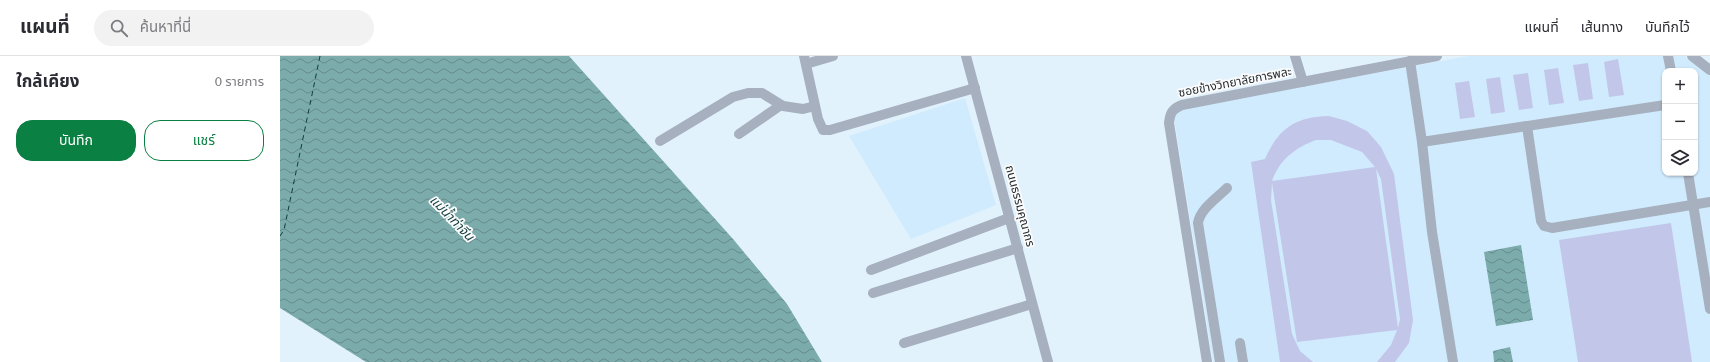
<!DOCTYPE html>
<html lang="th">
<head>
<meta charset="utf-8">
<style>
  :root { --surface:#fff; --page:#f2f2f3; --text:#2b2b33; --muted:#7c7c81; --line:#e1e1e2; --accent:#0b8043 }
  body { margin:0; font-family:"Roboto Serif","Noto Sans Thai",serif; background:var(--page); color:var(--text) }
  .controls { position:absolute; right:12px; top:12px; display:grid; overflow:hidden; border-radius:8px; box-shadow:0 1px 3px #0004 }
  .controls button { width:36px; height:36px; display:grid; place-items:center; padding:0; border:0; border-bottom:1px solid var(--line); background:var(--surface); color:var(--text); font:20px sans-serif }
  .list { margin:0; padding:0; list-style:none }
  h2 { display:flex; justify-content:space-between; align-items:center; height:52px; margin:0; padding:0 16px; font-size:17px }
  h2 small { font-size:13px; font-weight:400; color:var(--muted) }
  .actions { display:flex; gap:8px; padding:12px 16px }
  .actions a { flex:1; padding:9px 0; border:1px solid var(--accent); border-radius:16px; text-align:center; font-size:14px; color:var(--accent) }
  .actions .main { background:var(--accent); color:#fff }
  .icon { flex:none; width:22px; height:22px; fill:none; stroke:currentColor; stroke-width:2; stroke-linecap:round; stroke-linejoin:round }
  .map { position:relative; flex:none; width:1430px; height:306px; overflow:hidden }
  header { display:flex; align-items:center; gap:24px; box-sizing:border-box; height:56px; padding:0 20px; background:var(--surface); border-bottom:1px solid var(--line) }
  header strong { font-size:19px }
  nav { display:flex; gap:22px; margin-inline-start:auto; font-size:14px }
  .search { width:280px; height:36px; background:var(--page); display:flex; align-items:center; gap:10px; box-sizing:border-box; padding:0 14px; border-radius:22px; color:var(--muted); font-size:15px }
  main { display:flex }
  aside { flex:1; background:var(--surface) }
  .map>svg:first-child { display:block }
</style>
</head>
<body>
<header>
<strong>แผนที่</strong>
<div class="search"><svg class="icon" aria-label="search" viewBox="0 0 24 24"><circle cx="10" cy="10" r="6"/><path d="M15 15l6 6"/></svg>ค้นหาที่นี่</div>
<nav><a>แผนที่</a><a>เส้นทาง</a><a>บันทึกไว้</a></nav>
</header>
<main>
<aside>
<h2>ใกล้เคียง<small>0 รายการ</small></h2>
<ul class="list">
</ul>
<div class="actions"><a class="main">บันทึก</a><a>แชร์</a></div>
</aside>
<div class="map">
<svg width="1430" height="306" viewBox="0 0 1430 306">
  <defs>
    <pattern id="water-waves" width="16" height="10" patternUnits="userSpaceOnUse"><rect width="16" height="10" fill="#7cabac"/><path d="M0 5q4-4 8 0t8 0" fill="none" stroke="#658b8d"/></pattern>
  </defs>
  <rect width="100%" height="100%" fill="#e2f2fd"/>
  <g fill="#d0ebfe" fill-rule="evenodd">
    <path d="M 1188,0 L 1405,0 L 1430,18 L 1430,306 L 933,306 L 894,62 L 897,56 L 902,53 ZM 1385,15 L 1415,15 L 1415,117 L 1385,117 Z"/>
    <path d="M 685,42 L 716,149 L 631,183 L 569,80 Z"/>
  </g>
  <g fill="#c2c6e9" fill-rule="evenodd">
    <path d="M 1338,3 L 1344,39 L 1329,41 L 1324,6 Z"/>
    <path d="M 1308,7 L 1313,43 L 1299,45 L 1293,9 Z"/>
    <path d="M 1278,12 L 1284,47 L 1269,49 L 1264,14 Z"/>
    <path d="M 1248,17 L 1253,52 L 1239,54 L 1233,19 Z"/>
    <path d="M 1220,21 L 1225,56 L 1211,58 L 1206,23 Z"/>
    <path d="M 1189,25 L 1195,61 L 1180,63 L 1175,27 Z"/>
    <path d="M 1049,60 L 1067,65 L 1087,75 L 1101,91 L 1114,118 L 1133,264 L 1129,287 L 1115,306 L 1097,306 L 1111,289 L 1117,274 L 1017,286 L 992,127 L 991,144 L 1012,278 L 1020,295 L 1033,306 L 1000,306 L 971,106 L 985,103 C 999,72 1015,61 1049,60 ZM 1036,84 L 1051,84 L 1082,96 L 1095,111 L 992,125 C 1000,103 1015,92 1036,84 ZM 1096,113 L 1101,123 L 1120,263 L 1118,272 Z"/>
    <path d="M 1391,167 L 1412,306 L 1298,306 L 1279,184 Z"/>
  </g>
  <g fill="url(#water-waves)">
    <path d="M 0,0 L 289,0 L 453,183 L 507,248 L 542,306 L 86,306 L 0,252 Z"/>
    <path d="M 1241,189 L 1253,264 L 1216,270 L 1204,196 Z"/>
    <path d="M 1230,291 L 1233,306 L 1214,306 L 1213,295 Z"/>
  </g>
  <g fill="none" stroke-linecap="round" stroke-linejoin="round">
    <path stroke="#0f3d3e" stroke-width="1" stroke-dasharray="5 4" stroke-linecap="butt" d="M 0,180 L 4,174 L 40,0"/>
    <g stroke="#a7b0be" stroke-width="10">
      <path d="M 524,0 L 538,63 L 543,74 L 550,74 L 695,32"/>
      <path d="M 686,0 L 768,306"/>
      <path d="M 1015,0 L 1023,26"/>
      <path d="M 1388,0 L 1391,15"/>
      <path d="M 1412,0 L 1430,14"/>
      <path d="M 1130,5 L 1142,86 L 1152,176 L 1173,306"/>
      <path d="M 526,8 L 553,0"/>
      <path d="M 1247,70 L 1261,165 L 1264,170 L 1272,172 L 1430,146"/>
      <path d="M 459,78 L 501,49"/>
      <path d="M 380,85 L 453,41 L 468,37 L 482,37 L 503,50 L 523,53 L 535,50"/>
      <path d="M 1142,86 L 1385,49"/>
      <path d="M 1408,117 L 1430,253"/>
      <path d="M 591,214 L 729,162"/>
      <path d="M 593,237 L 738,192"/>
      <path d="M 624,287 L 752,248"/>
      <path d="M 960,287 L 963,306"/>
      <path d="M 927,306 L 889,67 C 890,57 892,53 902,49 L 1157,0"/>
      <path d="M 940,306 L 918,167 C 920,153 937,142 947,132"/>
    </g>
  </g>
  <g text-anchor="middle" dominant-baseline="central" stroke-width="3.5" stroke-linejoin="round" paint-order="stroke">
    <g font-size="12" fill="#242c31" stroke="#fcfcfc">
      <text transform="translate(955 26) rotate(-11)">ซอยข้างวิทยาลัยการพละ</text>
      <text transform="translate(740 150) rotate(75)">ถนนธรรมคุณากร</text>
    </g>
    <g font-size="13" font-style="italic" fill="#0f3d3e" stroke="#fcfcfc">
      <text transform="translate(172 162) rotate(46)">แม่น้ำท่าจีน</text>
    </g>
  </g>
</svg>
<div class="controls">
<button>+</button>
<button>−</button>
<button><svg class="icon" aria-label="layers" viewBox="0 0 24 24"><path d="M12 4l9 5-9 5-9-5zM3 14l9 5 9-5"/></svg></button>
</div>
</div>
</main>
</body>
</html>
